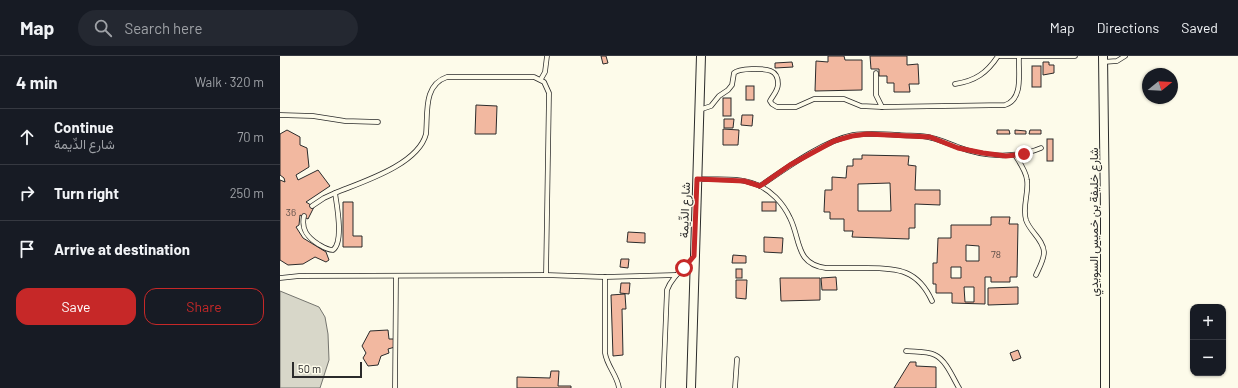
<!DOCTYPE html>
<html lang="en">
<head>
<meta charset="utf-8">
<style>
  :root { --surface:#171b24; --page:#242831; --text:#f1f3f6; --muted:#9ea1a6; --line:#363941; --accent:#c62828 }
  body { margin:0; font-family:Barlow,Vazirmatn,sans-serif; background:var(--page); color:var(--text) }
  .controls { position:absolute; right:12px; bottom:12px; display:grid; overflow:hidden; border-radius:8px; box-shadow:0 1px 3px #0004 }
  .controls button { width:36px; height:36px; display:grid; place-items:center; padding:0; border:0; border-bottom:1px solid var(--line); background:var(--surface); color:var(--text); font:20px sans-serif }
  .compass { position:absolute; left:862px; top:12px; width:36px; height:36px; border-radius:50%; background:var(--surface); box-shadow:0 1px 3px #0004; rotate:72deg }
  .scale { position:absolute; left:12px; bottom:10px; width:70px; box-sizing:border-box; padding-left:4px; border:2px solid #2b2b2b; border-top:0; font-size:11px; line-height:14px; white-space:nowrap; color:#2b2b2b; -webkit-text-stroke:3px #fdfbea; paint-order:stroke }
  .stop { position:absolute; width:12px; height:12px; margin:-9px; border:3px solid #c62828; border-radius:50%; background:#fff }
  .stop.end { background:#c62828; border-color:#fff; box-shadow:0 1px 4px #0008 }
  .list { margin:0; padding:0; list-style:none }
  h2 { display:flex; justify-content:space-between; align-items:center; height:52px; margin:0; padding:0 16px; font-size:17px }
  h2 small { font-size:13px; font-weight:400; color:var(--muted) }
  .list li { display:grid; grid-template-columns:26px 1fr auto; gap:12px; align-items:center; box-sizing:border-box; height:56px; padding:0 16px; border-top:1px solid var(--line) }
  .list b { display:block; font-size:15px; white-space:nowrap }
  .list p { margin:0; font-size:13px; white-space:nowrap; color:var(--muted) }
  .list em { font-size:13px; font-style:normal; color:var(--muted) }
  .actions { display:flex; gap:8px; padding:12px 16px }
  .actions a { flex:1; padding:9px 0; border:1px solid var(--accent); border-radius:12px; text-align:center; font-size:14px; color:var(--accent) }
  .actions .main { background:var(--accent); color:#fff }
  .icon { flex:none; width:22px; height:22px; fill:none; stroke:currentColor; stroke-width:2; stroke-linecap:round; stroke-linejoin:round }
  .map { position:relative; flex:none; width:958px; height:332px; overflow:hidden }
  header { display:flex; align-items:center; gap:24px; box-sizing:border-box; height:56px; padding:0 20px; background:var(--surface); border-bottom:1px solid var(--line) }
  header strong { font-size:19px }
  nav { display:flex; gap:22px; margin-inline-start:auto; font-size:14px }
  .search { width:280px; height:36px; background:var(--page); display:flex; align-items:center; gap:10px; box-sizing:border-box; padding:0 14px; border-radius:22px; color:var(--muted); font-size:15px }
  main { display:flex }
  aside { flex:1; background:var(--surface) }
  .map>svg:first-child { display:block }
</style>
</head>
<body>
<header>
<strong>Map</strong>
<div class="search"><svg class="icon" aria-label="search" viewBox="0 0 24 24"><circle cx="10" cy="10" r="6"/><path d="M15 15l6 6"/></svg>Search here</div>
<nav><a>Map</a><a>Directions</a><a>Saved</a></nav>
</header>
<main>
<aside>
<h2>4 min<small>Walk · 320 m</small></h2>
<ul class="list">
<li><svg class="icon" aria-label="ahead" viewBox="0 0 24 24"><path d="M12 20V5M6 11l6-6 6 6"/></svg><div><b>Continue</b><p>شارع الدِّيمة</p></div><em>70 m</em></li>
<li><svg class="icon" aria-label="right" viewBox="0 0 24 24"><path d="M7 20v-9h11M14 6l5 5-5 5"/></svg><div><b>Turn right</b></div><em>250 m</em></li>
<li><svg class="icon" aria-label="arrive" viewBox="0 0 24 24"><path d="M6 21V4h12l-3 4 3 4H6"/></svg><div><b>Arrive at destination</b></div></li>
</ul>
<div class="actions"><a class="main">Save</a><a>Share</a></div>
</aside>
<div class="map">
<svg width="958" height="332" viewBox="0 0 958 332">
  <rect width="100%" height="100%" fill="#fdfbea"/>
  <path fill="#d8d7c9" stroke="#74746e" d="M 0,235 L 39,251 L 45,261 L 48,278 L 49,304 L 40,332 L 0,332 Z"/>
  <g fill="#f2b8a0" stroke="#2b2b2b" fill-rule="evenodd">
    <path d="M 321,0 L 326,0 L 328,7 L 323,8 Z"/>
    <path d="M 548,0 L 564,0 L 565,4 L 582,4 L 582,34 L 535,35 L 536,5 L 548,6 Z"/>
    <path d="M 590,0 L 627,0 L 627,9 L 638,8 L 639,28 L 629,28 L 630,36 L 614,36 L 614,27 L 607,27 L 607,20 L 599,20 L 599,13 L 591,13 Z"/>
    <path d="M 512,6 L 513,11 L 495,12 L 495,7 Z"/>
    <path d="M 763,6 L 769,6 L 769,9 L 774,9 L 774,17 L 763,19 Z"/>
    <rect x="752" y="10" width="9" height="21"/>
    <rect x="466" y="30" width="8" height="14"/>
    <rect x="443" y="42" width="8" height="18"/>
    <path d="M 196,49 L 217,50 L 216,78 L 195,78 Z"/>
    <path d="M 462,59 L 473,59 L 472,70 L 461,69 Z"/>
    <path d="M 444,63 L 454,63 L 453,72 L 444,72 Z"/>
    <path d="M 443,73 L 459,74 L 458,89 L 443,89 Z"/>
    <path d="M 7,74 L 20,81 L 20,89 L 27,92 L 29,111 L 16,119 L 18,124 L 38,114 L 50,130 L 26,146 L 34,151 L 28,163 L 20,159 L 19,169 L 16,171 L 23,182 L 46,196 L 49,204 L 46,206 L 35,201 L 23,208 L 8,209 L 0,204 L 0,124 L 5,126 L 4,122 L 0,119 L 0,78 Z"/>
    <path d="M 717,74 L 729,74 L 730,78 L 717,78 Z"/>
    <path d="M 735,74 L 746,75 L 746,78 L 735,78 Z"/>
    <path d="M 750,74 L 761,74 L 761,78 L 749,78 Z"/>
    <rect x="767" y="83" width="6" height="22"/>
    <path d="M 582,99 L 629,100 L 628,109 L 636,110 L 635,134 L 660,134 L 660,149 L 635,148 L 635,172 L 629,172 L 629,183 L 572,181 L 573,175 L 564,175 L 564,163 L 550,163 L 550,156 L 544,156 L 545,134 L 552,134 L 552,121 L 566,122 L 567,110 L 573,110 L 573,103 L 582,103 ZM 610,127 L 611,155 L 578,155 L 578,128 Z"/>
    <path d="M 63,146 L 73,146 L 73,180 L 82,180 L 82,191 L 63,191 Z"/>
    <rect x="482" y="146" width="14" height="9"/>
    <path d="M 711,161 L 730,161 L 729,168 L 738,168 L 737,221 L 730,221 L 730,226 L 711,226 L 711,221 L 705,221 L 705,248 L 672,247 L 672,237 L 656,237 L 656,228 L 653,228 L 653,207 L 657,207 L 658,182 L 671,182 L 671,169 L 711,169 ZM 686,189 L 699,190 L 699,205 L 686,205 ZM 671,211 L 681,211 L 681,222 L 671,222 ZM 684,231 L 694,231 L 694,246 L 685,246 Z"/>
    <path d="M 348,176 L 365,177 L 365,187 L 347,186 Z"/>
    <path d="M 484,181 L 503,182 L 502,197 L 484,196 Z"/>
    <path d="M 453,199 L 466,200 L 466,207 L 452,207 Z"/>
    <path d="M 341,203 L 349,203 L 348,212 L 340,211 Z"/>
    <rect x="456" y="213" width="6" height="9"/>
    <path d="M 556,221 L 557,234 L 542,234 L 541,222 Z"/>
    <path d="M 500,222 L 540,222 L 540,244 L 501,245 Z"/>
    <path d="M 456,224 L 467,224 L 466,243 L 456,242 Z"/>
    <path d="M 341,227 L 350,227 L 349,238 L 340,237 Z"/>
    <path d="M 738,231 L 738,248 L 708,249 L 708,232 Z"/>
    <path d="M 345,238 L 346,253 L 342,253 L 343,299 L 333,300 L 331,239 Z"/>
    <path d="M 108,274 L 109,283 L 114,283 L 115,291 L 108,293 L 109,297 L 101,300 L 98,309 L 88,310 L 83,302 L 86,297 L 82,290 L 90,275 Z"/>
    <path d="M 738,294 L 741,302 L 733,305 L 730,297 Z"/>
    <path d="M 630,306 L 636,306 L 636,310 L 656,311 L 656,332 L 614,332 Z"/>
    <path d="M 271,315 L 279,315 L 278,330 L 291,330 L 291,332 L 237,332 L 237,321 L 270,322 Z"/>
  </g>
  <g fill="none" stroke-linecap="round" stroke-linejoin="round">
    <g stroke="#2b2b2b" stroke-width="5.5">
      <g id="lane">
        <path d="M 718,0 L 795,0"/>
        <path d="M 823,6 L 837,5 L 845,0"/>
        <path d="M 596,17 L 596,39 L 602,51"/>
        <path d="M 261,23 L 265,16 L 267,0"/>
        <path d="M 675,28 C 695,25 707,17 718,0"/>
        <path d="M 419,54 L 431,50 L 439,40 L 448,34 L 452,29 L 454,17 C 459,12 484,12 491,15 C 496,17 498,22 498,28 C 498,35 493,39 490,45 L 492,48 L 497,51 L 516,51 L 534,43 L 564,43 L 581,50 L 602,51 L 725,49 C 744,43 738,16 739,1"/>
        <path d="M 0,59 L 33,60 L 65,65 L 98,66"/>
        <path d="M 735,99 C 740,107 746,115 747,124 C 749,137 742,151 746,164 C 750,176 763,183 764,196 C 764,204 759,212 756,219"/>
        <path d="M 417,123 C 436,124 458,121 475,128 C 490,133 503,147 510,162 C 521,184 515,208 546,212 C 560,212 574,212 587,212 C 618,212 638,214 652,245"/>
        <path d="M 480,130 C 505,113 543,85 573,79 C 588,77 603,78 619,79 C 629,80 642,79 652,82 C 661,84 669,88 678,91 C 704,101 735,103 761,92"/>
        <path d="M 32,150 L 44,142 L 55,137"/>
        <path d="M 24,160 C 21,173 27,181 38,188 C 43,191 47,194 53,194 C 64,186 57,150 55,137 C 82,126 138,109 146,78 C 148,57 143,29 167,21 L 254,21 L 264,26 L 269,37 L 266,219"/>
        <path d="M 325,221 L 325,297 C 327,310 337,319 339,332"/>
        <path d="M 0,222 L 19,220 L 266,219 L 325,221 L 396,219"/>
        <path d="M 626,295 C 635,296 647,295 655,299 C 666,304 673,322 679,332"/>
        <path d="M 115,332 L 116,220"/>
        <path d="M 383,332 L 387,234 C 392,220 405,212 414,201"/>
        <path d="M 455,332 L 457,303"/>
      </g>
    </g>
    <g stroke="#2b2b2b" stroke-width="10">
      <g id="street">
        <path d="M 823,0 L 825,157 L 825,332"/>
        <path d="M 411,332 L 421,0"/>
      </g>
    </g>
    <use href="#lane" stroke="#fdfbea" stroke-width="4"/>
    <use href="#street" stroke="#fdfbea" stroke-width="8"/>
  </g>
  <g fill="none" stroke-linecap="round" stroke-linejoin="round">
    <path stroke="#c62828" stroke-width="5" d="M 404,212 L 414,200 L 417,123 L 464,125 L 480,130 L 510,109 L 554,85 L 572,80 L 587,78 L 650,81 L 678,92 L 703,97 L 726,100 L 744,98"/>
  </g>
  <g text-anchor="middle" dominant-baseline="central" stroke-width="3" stroke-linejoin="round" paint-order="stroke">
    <g font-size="10" fill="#5d4e48">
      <text x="11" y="156">36</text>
      <text x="716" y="198">78</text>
    </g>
    <g font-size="12" fill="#2b2b2b" stroke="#fdfbea">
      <text transform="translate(404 154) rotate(-88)">شارع الدِّيمة</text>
      <text transform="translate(813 166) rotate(-90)">شارع خليفة بن خميس السويدي</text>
    </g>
  </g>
</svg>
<div class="controls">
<button>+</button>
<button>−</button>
</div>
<svg class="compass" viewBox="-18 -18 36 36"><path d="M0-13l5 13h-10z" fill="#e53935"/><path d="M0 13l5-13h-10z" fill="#9ea1a6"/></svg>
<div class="scale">50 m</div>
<div class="stop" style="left:404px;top:212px"></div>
<div class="stop end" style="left:744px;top:98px"></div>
</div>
</main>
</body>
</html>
